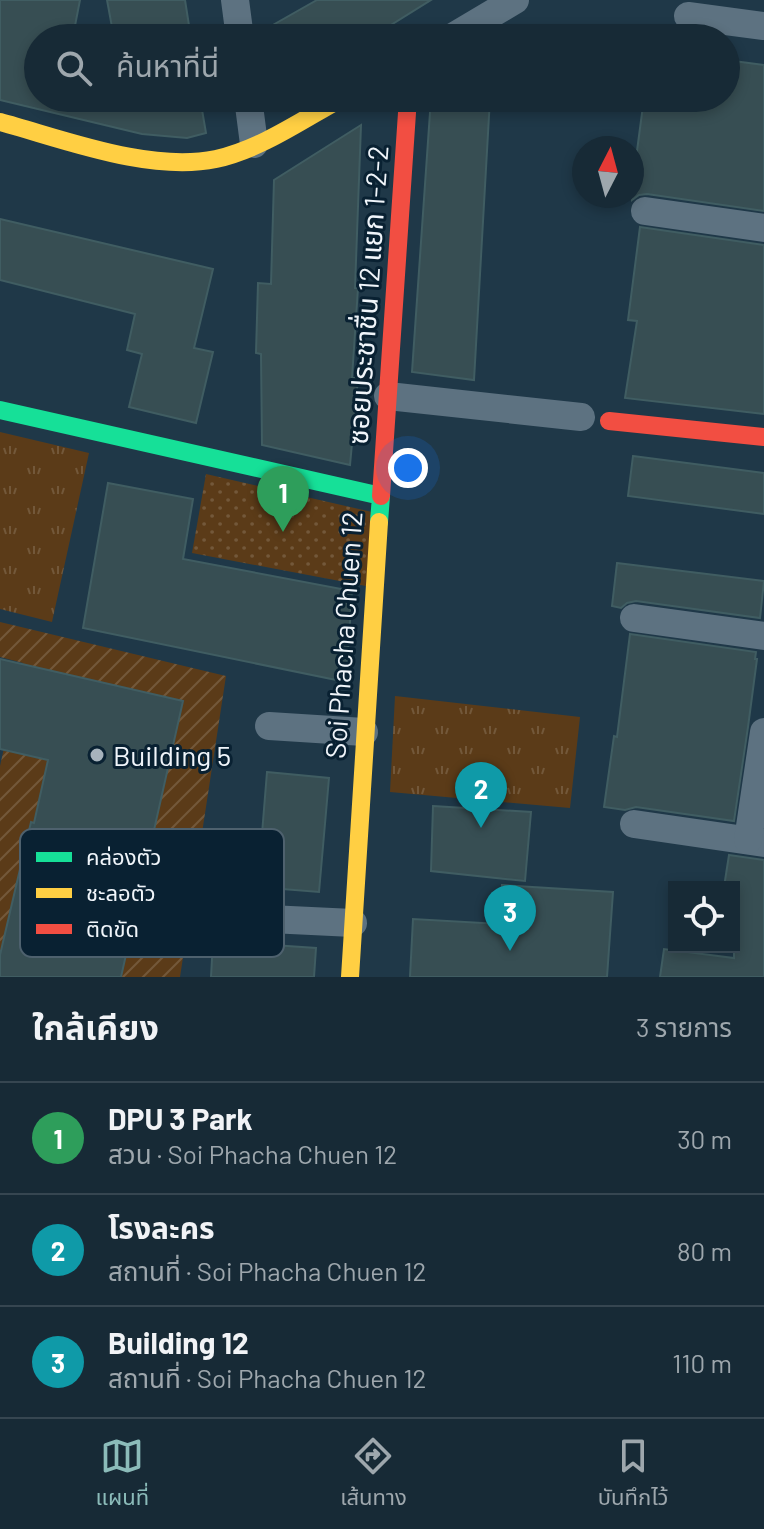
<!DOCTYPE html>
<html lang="th">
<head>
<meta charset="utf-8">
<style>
  :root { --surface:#172a36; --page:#243642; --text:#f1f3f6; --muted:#9ea7ad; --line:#364651; --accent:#8bbbb9 }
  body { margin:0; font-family:Barlow,"Noto Sans Thai",sans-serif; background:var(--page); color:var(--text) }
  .controls { position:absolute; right:24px; bottom:24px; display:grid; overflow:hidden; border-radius:0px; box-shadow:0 4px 12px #0003 }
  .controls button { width:72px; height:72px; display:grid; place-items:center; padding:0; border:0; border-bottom:2px solid var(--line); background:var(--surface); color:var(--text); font:40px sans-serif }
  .compass { position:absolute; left:572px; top:136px; width:72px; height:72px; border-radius:50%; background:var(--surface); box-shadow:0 4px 12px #0003; rotate:6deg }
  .you { position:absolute; left:408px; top:468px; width:28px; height:28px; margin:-20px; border:6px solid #fff; border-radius:50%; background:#1a73e8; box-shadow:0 0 0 12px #1a73e833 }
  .badge { display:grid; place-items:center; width:52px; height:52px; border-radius:50%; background:var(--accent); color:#fff; font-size:26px; font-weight:700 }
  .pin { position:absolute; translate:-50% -66px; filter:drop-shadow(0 2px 4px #0008) }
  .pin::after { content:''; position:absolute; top:42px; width:28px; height:24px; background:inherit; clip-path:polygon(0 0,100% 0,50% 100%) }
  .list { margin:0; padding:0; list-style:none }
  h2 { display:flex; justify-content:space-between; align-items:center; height:104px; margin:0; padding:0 32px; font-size:34px }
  h2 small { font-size:26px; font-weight:400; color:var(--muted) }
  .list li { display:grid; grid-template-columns:52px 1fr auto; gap:24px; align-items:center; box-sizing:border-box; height:112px; padding:0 32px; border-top:2px solid var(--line) }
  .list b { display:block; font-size:30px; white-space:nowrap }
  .list p { margin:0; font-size:26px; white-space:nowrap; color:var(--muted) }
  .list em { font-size:26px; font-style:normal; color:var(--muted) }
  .icon { flex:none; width:44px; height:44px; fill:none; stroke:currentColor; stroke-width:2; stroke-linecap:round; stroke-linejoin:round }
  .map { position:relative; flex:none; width:764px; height:977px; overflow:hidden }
  .search { position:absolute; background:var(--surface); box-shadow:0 4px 12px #0003; left:24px; right:24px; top:24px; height:88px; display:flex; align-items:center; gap:20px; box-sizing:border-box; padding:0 28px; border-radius:44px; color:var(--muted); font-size:30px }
  .sheet { height:440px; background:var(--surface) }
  nav { display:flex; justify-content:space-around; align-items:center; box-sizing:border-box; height:112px; border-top:2px solid var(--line); background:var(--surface); font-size:22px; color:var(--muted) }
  nav a { display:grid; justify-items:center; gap:4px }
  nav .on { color:var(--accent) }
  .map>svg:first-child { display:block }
</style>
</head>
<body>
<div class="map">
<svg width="764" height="977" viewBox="0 0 764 977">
  <defs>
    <pattern id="grass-tufts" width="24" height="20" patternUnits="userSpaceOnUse" patternTransform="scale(2)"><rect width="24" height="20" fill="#5b3b18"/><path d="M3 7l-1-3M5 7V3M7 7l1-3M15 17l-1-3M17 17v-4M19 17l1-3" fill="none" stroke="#73583a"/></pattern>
    <pattern id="park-dots" width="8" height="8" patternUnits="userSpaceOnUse" patternTransform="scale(2)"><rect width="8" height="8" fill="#5b3b18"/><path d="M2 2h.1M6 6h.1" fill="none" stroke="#73583a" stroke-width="1.8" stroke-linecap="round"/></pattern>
    <pattern id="garden-furrows" width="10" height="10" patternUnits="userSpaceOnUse" patternTransform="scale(2)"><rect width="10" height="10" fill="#5b3b18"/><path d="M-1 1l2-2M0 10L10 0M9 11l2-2" fill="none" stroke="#73583a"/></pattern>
  </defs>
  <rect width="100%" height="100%" fill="#1f3848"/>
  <g fill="url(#grass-tufts)">
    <path d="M 0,432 L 89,453 L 52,622 L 0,609 Z"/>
    <path d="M 395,696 L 580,717 L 570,808 L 390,792 Z"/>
  </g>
  <path fill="url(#park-dots)" d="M 206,474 L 372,512 L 366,586 L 192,553 Z"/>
  <path fill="url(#garden-furrows)" d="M 0,622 L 226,676 L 180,977 L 0,977 L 0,766 L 23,663 L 0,657 Z"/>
  <g fill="#374e53" stroke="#405d62" stroke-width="2">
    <path d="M 0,0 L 80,0 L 73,36 L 57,32 L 56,38 L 38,38 L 38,98 L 200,98 L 206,133 L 187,138 L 142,134 L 0,100 Z"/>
    <path d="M 107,0 L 185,0 L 191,38 L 114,38 Z"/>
    <path d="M 317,0 L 431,0 L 370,38 L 257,38 L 257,34 Z"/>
    <path d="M 726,60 L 764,65 L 764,211 L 647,194 L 639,195 L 632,200 L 632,150 L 637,151 L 644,98 L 726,98 Z"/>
    <path d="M 431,98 L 490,98 L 474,380 L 412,372 Z"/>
    <path d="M 361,125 L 355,288 L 358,288 L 352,378 L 358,378 L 350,465 L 262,445 L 261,354 L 256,353 L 258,283 L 271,284 L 274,180 Z"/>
    <path d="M 0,219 L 213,269 L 194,348 L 213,352 L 196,423 L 129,407 L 142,354 L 127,350 L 135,314 L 0,280 Z"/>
    <path d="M 640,227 L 764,245 L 764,414 L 625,398 L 637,321 L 628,320 Z"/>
    <path d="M 633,456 L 764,473 L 764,514 L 628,496 Z"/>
    <path d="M 108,483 L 193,499 L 183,559 L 352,591 L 346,682 L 83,628 Z"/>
    <path d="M 617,563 L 764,581 L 760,618 L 636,601 L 627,603 L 621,608 L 612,606 Z"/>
    <path d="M 630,634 L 756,652 L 755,659 L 757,659 L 748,727 L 734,821 L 636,807 L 625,810 L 604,807 L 614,736 L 617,737 Z"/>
    <path d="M 0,659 L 183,701 L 121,977 L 0,977 L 0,955 L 31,822 L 34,823 L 48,760 L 0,749 Z"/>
    <path d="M 267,772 L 329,778 L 319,892 L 208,883 L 212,830 L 262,834 Z"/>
    <path d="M 433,806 L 531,812 L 525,881 L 431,871 Z"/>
    <path d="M 729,855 L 764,860 L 764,977 L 660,977 L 664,949 L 734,958 L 734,887 L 724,887 Z"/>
    <path d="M 502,885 L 613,892 L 607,977 L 410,977 L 413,919 L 500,924 Z"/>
    <path d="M 213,941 L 316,948 L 314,977 L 211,977 Z"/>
  </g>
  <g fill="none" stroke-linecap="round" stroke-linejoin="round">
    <g stroke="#5d7281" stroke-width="28">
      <path d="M 235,0 L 240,38"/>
      <path d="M 688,16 L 764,26"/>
      <path d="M 451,38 L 515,0"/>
      <path d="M 248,98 L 254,144"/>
      <path d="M 645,211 L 764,228"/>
      <path d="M 388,396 L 581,417"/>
      <path d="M 634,618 L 764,636"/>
      <path d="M 269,726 L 364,732"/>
      <path d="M 634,824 L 764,843"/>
      <path d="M 748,840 L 764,732"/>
      <path d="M 206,916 L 353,923"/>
    </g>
    <path stroke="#16e098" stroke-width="18" d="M 0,410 L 381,496 L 379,522"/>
    <g stroke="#ffcf43" stroke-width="18">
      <path d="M 0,122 C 63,139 150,173 216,159 C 261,149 302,120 342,98"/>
      <path d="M 350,977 L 379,522"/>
    </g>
    <g stroke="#f24e42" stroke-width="18">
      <path d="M 609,421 L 764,437"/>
      <path d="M 381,496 L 408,98"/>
    </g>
  </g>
  <circle fill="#a7b3bc" stroke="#092132" stroke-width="3" cx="97" cy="755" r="8"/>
  <g text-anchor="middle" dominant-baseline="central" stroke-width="6" stroke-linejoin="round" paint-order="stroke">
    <g font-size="28" fill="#f0f5fa" stroke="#092132">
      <text transform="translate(367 295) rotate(-86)">ซอยประชาชื่น 12 แยก 1-2-2</text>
      <text transform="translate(343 635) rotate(-86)">Soi Phacha Chuen 12</text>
    </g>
    <g font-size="28" fill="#f0f5fa" stroke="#092132" text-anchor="start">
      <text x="113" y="755">Building 5</text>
    </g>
  </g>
  <rect x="20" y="829" width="264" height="128" rx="12" fill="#092132" stroke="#4e616e" stroke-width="2"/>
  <rect x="36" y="852" width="36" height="10" fill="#16e098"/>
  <rect x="36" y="888" width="36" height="10" fill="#ffcf43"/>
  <rect x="36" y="924" width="36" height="10" fill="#f24e42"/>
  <g font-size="22" fill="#f0f5fa">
    <text x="86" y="865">คล่องตัว</text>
    <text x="86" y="901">ชะลอตัว</text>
    <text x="86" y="937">ติดขัด</text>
  </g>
</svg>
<div class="controls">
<button><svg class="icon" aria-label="locate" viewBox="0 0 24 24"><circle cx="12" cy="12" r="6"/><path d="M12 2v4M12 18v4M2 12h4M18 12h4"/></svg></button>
</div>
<svg class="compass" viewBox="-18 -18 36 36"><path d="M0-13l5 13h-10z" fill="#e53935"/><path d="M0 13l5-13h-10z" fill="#9ea7ad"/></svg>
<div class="you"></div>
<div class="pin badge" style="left:283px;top:532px;background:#2e9e5b">1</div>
<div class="pin badge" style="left:481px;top:828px;background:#0f9aa8">2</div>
<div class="pin badge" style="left:510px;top:951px;background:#0f9aa8">3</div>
<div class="search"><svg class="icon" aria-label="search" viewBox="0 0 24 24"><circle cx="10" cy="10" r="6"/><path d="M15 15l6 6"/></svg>ค้นหาที่นี่</div>
</div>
<section class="sheet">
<h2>ใกล้เคียง<small>3 รายการ</small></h2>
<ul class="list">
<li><span class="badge" style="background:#2e9e5b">1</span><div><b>DPU 3 Park</b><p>สวน · Soi Phacha Chuen 12</p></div><em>30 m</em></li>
<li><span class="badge" style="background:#0f9aa8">2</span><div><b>โรงละคร</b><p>สถานที่ · Soi Phacha Chuen 12</p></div><em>80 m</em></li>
<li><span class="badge" style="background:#0f9aa8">3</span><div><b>Building 12</b><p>สถานที่ · Soi Phacha Chuen 12</p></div><em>110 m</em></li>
</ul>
</section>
<nav>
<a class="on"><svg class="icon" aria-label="map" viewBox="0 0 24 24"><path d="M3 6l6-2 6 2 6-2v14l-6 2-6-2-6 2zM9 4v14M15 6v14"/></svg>แผนที่</a>
<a><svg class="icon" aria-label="directions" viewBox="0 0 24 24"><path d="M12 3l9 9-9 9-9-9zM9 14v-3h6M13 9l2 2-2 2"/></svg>เส้นทาง</a>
<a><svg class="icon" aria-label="saved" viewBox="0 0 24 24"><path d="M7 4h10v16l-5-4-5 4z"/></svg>บันทึกไว้</a>
</nav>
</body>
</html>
